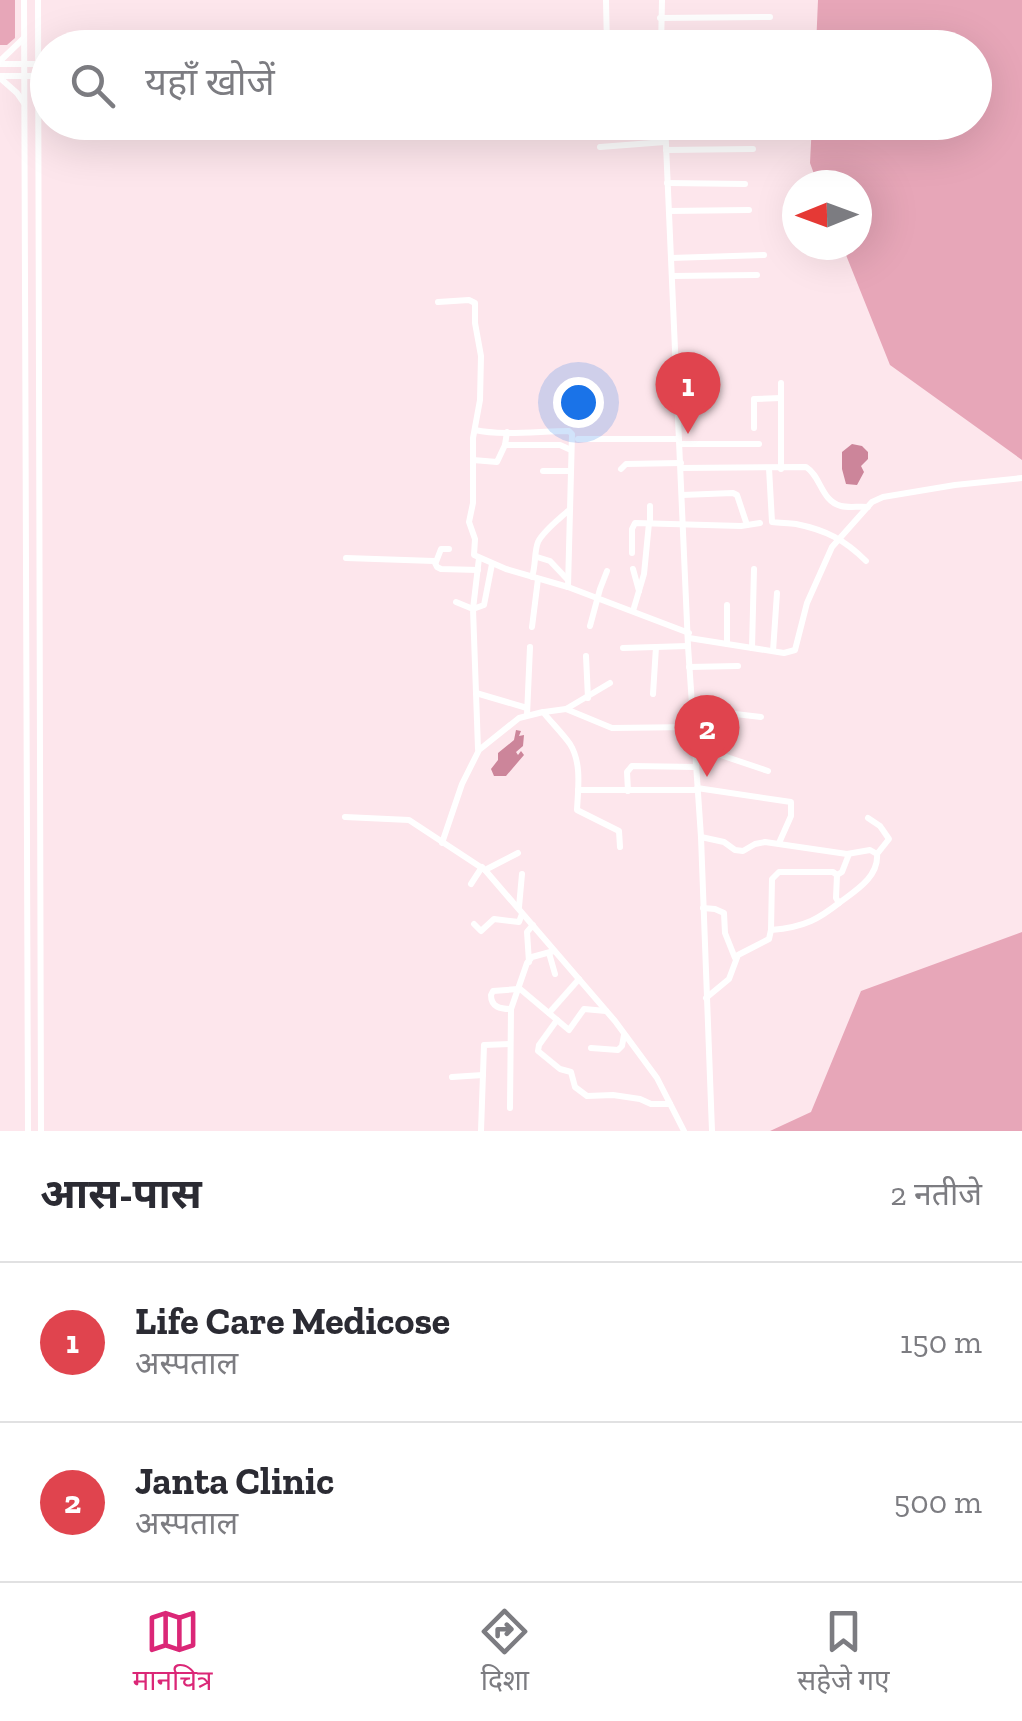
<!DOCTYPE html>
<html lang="hi">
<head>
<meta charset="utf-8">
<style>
  :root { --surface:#fff; --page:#f2f2f3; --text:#2b2b33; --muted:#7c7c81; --line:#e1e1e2; --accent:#db2777 }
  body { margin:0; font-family:"Zilla Slab","Noto Sans Devanagari",serif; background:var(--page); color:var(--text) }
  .compass { position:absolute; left:782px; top:170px; width:90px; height:90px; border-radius:50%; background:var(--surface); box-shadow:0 10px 40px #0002; rotate:269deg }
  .you { position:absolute; left:578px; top:402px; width:35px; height:35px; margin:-25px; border:8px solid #fff; border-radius:50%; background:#1a73e8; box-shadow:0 0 0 15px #1a73e833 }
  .badge { display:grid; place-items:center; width:65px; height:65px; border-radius:50%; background:var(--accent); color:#fff; font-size:32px; font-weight:700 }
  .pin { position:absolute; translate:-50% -82px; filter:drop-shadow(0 2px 5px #0008) }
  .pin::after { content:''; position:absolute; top:52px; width:35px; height:30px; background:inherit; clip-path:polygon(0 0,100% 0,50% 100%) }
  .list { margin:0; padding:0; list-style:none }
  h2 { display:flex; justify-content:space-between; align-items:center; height:130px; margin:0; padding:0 40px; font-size:42px }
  h2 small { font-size:32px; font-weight:400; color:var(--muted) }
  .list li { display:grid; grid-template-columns:65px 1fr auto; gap:30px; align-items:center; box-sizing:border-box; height:160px; padding:0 40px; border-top:2px solid var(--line) }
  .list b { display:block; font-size:38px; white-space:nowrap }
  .list p { margin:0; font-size:32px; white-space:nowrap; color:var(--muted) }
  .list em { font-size:32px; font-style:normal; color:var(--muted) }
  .icon { flex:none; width:55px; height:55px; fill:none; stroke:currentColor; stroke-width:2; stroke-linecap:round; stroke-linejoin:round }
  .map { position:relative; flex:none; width:1022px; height:1131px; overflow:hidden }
  .search { position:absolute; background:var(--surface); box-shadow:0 10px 40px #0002; left:30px; right:30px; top:30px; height:110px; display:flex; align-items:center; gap:25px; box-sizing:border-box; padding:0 35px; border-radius:55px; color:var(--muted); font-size:38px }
  .sheet { height:450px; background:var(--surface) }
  nav { display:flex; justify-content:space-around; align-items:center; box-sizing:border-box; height:140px; border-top:2px solid var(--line); background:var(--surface); font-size:28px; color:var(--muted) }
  nav a { display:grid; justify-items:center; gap:5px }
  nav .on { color:var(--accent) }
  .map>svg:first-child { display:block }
</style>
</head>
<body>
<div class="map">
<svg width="1022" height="1131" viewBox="0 0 1022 1131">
  <rect width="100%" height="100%" fill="#fde6ec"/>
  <g fill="#e7a6b8">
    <path d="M 0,0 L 15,0 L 15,38 L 7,45 L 0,45 Z"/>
    <path d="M 818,0 L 1022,0 L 1022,460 L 890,365 L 842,245 L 857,245 L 857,185 L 818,185 L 810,163 L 812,123 L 974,122 L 974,48 L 816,47 Z"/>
    <path d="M 1022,932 L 1022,1131 L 770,1131 L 811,1112 L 861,991 Z"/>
  </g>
  <g fill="#cc859a">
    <path d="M 852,444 L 862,446 L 868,452 L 868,459 L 861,466 L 864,472 L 857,485 L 846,484 L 842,469 L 842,452 Z"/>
    <path d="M 516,730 L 521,731 L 519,736 L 524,735 L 523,746 L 516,752 L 518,755 L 521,751 L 524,755 L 506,776 L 494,776 L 491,769 L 498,760 L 498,753 L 514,740 Z"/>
  </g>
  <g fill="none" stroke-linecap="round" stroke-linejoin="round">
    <g stroke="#fff" stroke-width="6">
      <path d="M 24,0 L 28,1131"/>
      <path d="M 38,0 L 41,1131"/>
      <path d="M 606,0 L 607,48"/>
      <path d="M 660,18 L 770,17"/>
      <path d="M 661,42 L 767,40"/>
      <path d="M 661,48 L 662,0"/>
      <path d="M 0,61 L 24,38"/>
      <path d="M 0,64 L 37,64"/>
      <path d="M 0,76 L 37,76"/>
      <path d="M 0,78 L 17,93 L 24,103"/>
      <path d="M 665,122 L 688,646 L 701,837 L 712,1131"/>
      <path d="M 665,123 L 710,123"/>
      <path d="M 600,147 L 665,142"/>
      <path d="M 666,150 L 753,149"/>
      <path d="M 667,183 L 745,184"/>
      <path d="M 669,211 L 749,210"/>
      <path d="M 671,258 L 764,255"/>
      <path d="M 672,276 L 757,275"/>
      <path d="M 438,302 L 469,300 L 475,303 L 475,323 L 481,356 L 480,400 L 473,438 L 473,503 L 469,522 L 475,539 L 474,555 L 506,569 L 568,587 L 689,633"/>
      <path d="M 754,428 L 754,399 L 781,398"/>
      <path d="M 475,430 C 502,436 540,431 569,431 L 572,434 L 568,587"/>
      <path d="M 578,439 L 679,439"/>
      <path d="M 680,444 L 759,444"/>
      <path d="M 505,445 L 560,445 L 571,450"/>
      <path d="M 473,460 L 497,462 L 505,445 L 507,432"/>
      <path d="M 681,468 L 806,467 C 821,476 821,501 841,506 C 849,508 859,506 868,507"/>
      <path d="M 769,468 L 772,522 C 780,523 788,523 796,524 C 826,530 845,540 866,561"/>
      <path d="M 621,469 L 626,464 L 681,463"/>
      <path d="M 781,469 L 781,383"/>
      <path d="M 543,471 L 571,471"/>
      <path d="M 682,495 L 733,493 L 737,495 L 747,525"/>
      <path d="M 650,506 L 650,523"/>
      <path d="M 632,553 L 632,529 L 635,523 L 741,526 L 760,523"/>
      <path d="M 537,557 L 550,561 L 567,579"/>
      <path d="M 346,558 L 434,561 L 437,567 L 441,569 L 478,570"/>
      <path d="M 436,562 L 441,549 L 449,549"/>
      <path d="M 633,569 L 639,591"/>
      <path d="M 532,577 C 536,565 534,552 538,542 C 544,530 561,518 570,509"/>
      <path d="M 456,602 L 473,609 L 478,749"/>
      <path d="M 473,609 L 484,605 L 492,564"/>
      <path d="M 473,609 L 479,558"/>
      <path d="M 633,611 L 644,574 L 649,523"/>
      <path d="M 590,626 L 600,589 L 607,571"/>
      <path d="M 532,627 L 538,579"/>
      <path d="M 689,638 L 784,653 L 795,650 L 807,603 L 832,547 L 872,502 L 883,497 L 955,485 L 1022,478"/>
      <path d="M 727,644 L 727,605"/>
      <path d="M 623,648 L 688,646"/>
      <path d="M 752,648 L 754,569"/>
      <path d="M 773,651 L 777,593"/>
      <path d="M 586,656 L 588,698"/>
      <path d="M 689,667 L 738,666"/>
      <path d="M 476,693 L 527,708"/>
      <path d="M 653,694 L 656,647"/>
      <path d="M 566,709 L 612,728 L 693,727"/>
      <path d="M 692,709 L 761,717"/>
      <path d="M 544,712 L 566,709 L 610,683"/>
      <path d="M 527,715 L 530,647"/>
      <path d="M 694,746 L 768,771"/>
      <path d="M 697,788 L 791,802 L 791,816 L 779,843"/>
      <path d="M 578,790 L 696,790"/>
      <path d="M 628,791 L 627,772 L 632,766 L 696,767"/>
      <path d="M 345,817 L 409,820 L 485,870 L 615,1021 L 657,1078 L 684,1131"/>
      <path d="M 868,818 L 880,826 L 889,839 L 877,854"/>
      <path d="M 701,837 L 724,842 L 735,850 L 743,851 L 755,844 L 765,842 L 847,854 L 870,850 L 877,854 C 879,877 855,891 839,903 C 830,910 822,916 811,921 C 800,926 783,929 771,930"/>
      <path d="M 442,843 L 462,784 L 479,750 L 519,718 L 543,712 C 551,722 562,733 570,744 C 582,763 578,789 577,810 L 619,831 L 620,847"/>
      <path d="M 485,870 L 518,853"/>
      <path d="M 471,884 L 482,867"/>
      <path d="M 839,903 L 836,898 L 837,875 L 842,872 L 849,854"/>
      <path d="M 519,907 L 522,874"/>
      <path d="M 703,908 L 715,909 L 724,913 L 725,933 L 735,958"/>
      <path d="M 474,924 L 481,931 L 494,919 L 519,922 L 522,914"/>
      <path d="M 549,953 L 555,974"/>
      <path d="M 529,962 L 527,932 L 533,925"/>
      <path d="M 519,988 L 569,1030 L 584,1009 L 606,1011"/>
      <path d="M 706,998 L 729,979 L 738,955 L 769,939 L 771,930 L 772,879 L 779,872 L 833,872 L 837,875"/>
      <path d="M 511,1009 C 500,1009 491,1007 491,995 L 493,991 L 518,989"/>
      <path d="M 549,1013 L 579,979"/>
      <path d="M 557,1020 L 539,1045 L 538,1051 L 560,1069 L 571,1072 L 575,1087 L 587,1096 L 613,1095 L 640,1099 L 651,1104 L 670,1104"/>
      <path d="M 591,1048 L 618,1050 L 622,1046 L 624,1035"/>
      <path d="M 452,1077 L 483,1075"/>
      <path d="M 510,1108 L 511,1009 L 527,963 L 532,957 L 554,951"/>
      <path d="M 481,1131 L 484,1045 L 510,1044"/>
    </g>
  </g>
</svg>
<svg class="compass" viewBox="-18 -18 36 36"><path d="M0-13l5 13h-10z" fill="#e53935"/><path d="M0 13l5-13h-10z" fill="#7c7c81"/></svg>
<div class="you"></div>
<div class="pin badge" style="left:688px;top:434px;background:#e0444e">1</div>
<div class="pin badge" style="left:707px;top:777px;background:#e0444e">2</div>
<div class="search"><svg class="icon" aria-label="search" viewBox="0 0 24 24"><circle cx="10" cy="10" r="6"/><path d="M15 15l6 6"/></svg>यहाँ खोजें</div>
</div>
<section class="sheet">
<h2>आस-पास<small>2 नतीजे</small></h2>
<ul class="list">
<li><span class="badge" style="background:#e0444e">1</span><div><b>Life Care Medicose</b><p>अस्पताल</p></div><em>150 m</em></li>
<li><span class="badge" style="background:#e0444e">2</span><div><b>Janta Clinic</b><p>अस्पताल</p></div><em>500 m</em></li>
</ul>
</section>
<nav>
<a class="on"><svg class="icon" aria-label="map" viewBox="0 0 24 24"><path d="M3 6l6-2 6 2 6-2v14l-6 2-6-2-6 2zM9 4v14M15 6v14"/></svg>मानचित्र</a>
<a><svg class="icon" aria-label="directions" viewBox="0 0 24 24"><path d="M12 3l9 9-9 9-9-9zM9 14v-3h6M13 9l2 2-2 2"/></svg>दिशा</a>
<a><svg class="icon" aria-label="saved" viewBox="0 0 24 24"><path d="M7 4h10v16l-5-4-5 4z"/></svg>सहेजे गए</a>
</nav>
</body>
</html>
